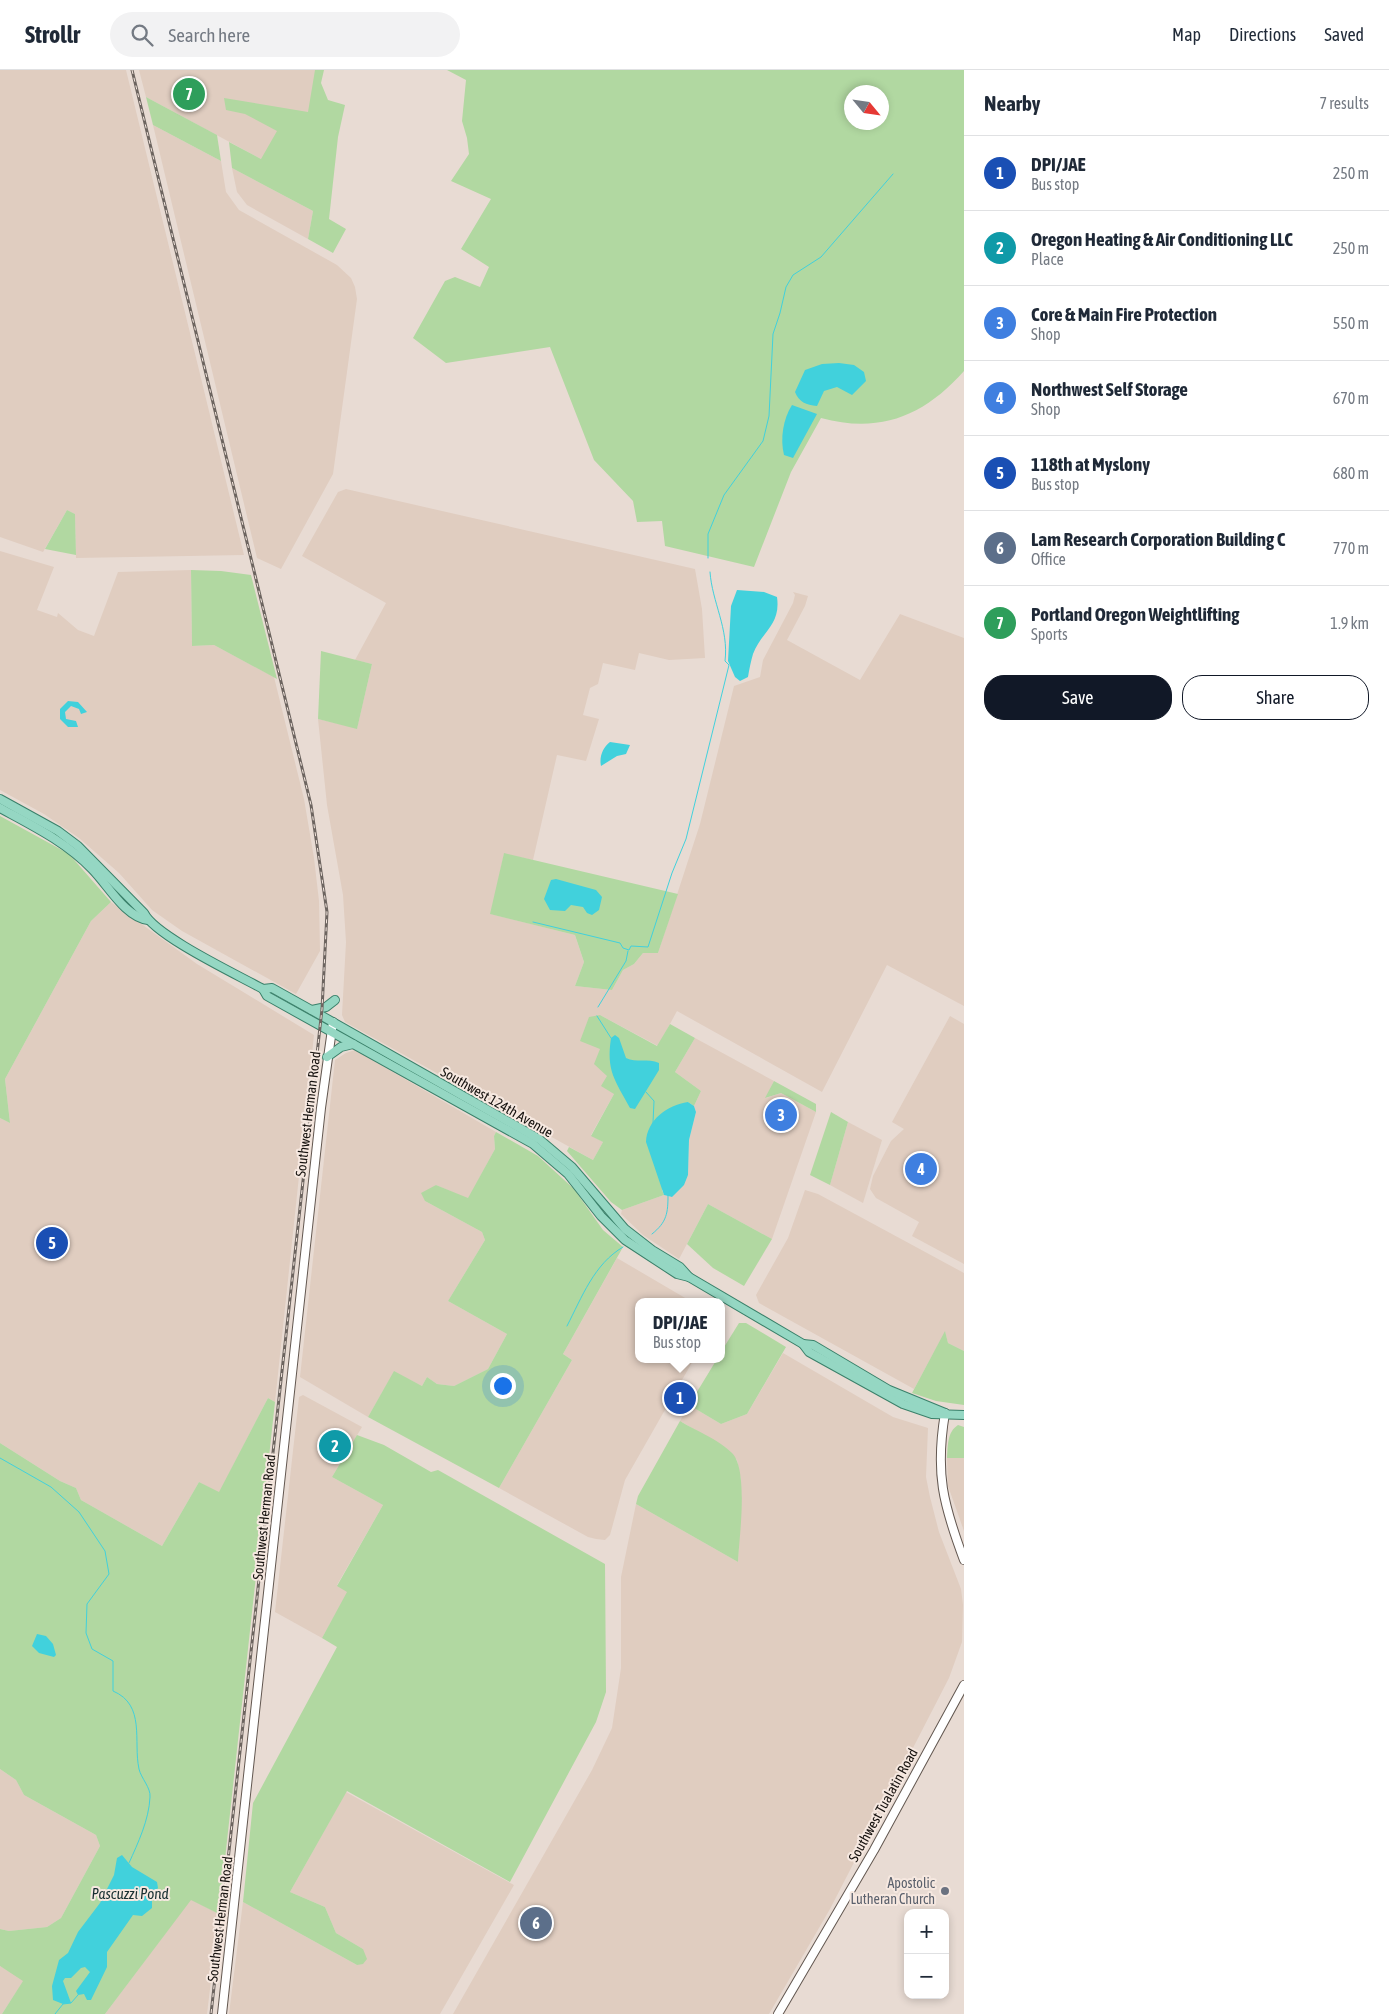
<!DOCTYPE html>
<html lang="en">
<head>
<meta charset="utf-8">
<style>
  :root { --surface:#fff; --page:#f2f2f3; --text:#1f2937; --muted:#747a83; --line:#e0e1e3; --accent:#111827 }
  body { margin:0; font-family:"Asap Condensed",sans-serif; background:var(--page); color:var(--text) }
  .controls { position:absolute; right:15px; bottom:15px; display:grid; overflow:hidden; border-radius:10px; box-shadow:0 2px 8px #0003 }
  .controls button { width:45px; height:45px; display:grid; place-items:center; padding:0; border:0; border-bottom:1px solid var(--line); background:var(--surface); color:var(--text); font:25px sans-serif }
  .compass { position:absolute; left:844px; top:15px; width:45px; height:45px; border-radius:50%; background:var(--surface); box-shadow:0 2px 8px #0003; rotate:119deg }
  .you { position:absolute; left:502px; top:1315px; width:18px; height:18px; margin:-12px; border:4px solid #fff; border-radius:50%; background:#1a73e8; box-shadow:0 0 0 8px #1a73e833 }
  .badge { display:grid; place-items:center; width:32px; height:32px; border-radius:50%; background:var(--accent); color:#fff; font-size:16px; font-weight:700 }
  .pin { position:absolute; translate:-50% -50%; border:2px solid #fff; box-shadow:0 1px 5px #0006 }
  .popup { position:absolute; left:635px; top:1228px; width:90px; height:65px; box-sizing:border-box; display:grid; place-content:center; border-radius:10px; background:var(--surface); filter:drop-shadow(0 1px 4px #0005); font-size:16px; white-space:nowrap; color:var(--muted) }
  .popup b { font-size:19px; color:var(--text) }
  .popup::after { content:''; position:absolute; left:50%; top:100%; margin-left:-10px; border:10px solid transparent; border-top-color:var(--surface) }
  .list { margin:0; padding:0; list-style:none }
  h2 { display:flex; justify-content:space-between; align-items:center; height:65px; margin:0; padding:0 20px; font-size:21px }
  h2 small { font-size:16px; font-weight:400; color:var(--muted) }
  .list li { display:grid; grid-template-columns:32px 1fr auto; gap:15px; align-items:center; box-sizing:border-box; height:75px; padding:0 20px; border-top:1px solid var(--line) }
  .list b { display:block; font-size:19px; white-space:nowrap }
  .list p { margin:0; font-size:16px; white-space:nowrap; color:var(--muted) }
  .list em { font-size:16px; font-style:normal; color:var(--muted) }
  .actions { display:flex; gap:10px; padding:15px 20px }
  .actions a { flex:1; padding:11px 0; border:1px solid var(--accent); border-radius:20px; text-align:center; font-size:18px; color:var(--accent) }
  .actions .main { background:var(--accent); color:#fff }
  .icon { flex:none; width:28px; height:28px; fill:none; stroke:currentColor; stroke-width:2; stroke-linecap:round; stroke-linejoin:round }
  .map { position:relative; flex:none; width:964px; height:1944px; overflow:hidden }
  header { display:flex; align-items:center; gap:30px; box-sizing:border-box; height:70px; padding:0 25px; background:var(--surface); border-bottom:1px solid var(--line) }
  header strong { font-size:24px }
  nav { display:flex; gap:28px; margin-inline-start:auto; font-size:18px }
  .search { width:350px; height:45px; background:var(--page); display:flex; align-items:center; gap:12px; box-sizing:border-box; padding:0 18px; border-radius:28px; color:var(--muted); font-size:19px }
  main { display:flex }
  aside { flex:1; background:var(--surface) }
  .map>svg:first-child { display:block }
</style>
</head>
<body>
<header>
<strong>Strollr</strong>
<div class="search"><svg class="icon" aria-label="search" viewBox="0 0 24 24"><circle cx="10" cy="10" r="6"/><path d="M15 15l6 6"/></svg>Search here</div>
<nav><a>Map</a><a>Directions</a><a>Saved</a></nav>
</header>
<main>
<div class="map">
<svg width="964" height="1944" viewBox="0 0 964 1944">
  <rect width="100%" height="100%" fill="#e8dbd3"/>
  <g fill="#e0cdc0">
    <path d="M 0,0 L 126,0 L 244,485 L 76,488 L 75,444 L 67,440 L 43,482 L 0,467 Z"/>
    <path d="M 139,0 L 321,0 L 300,110 L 146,27 Z"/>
    <path d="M 153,55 L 221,91 L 226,122 L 239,140 L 337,195 L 351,208 L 355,217 L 357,229 L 333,404 L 281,499 L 257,488 Z"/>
    <path d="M 232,98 L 313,141 L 308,169 L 247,135 L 237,122 Z"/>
    <path d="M 346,419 L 695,499 L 702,539 L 705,588 L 669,590 L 639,583 L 635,600 L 603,593 L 598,614 L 590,618 L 583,645 L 599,649 L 586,691 L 557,685 L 533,790 L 504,784 L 491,844 L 575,865 L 584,892 L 575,916 L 612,920 L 623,900 L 634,894 L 643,883 L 658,883 L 700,754 L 734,616 L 760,607 L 763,590 L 793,533 L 795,525 L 793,522 L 808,526 L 805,536 L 787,570 L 860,610 L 900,544 L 964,568 L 964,936 L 887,895 L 822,1022 L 677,941 L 658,976 L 600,945 L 600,979 L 607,1006 L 614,1024 L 591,1065 L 603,1072 L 593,1090 L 345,952 L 342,945 L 346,872 L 343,825 L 327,735 L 318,649 L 357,658 L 372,594 L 355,590 L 386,533 L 302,486 L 338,422 Z"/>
    <path d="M 0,481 L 54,497 L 37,540 L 57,547 L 58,543 L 78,560 L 94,566 L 118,502 L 191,500 L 192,576 L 214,575 L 274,607 L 304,729 L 314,788 L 319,831 L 320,881 L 296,924 L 182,861 L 152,840 L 119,803 L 79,768 L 44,744 L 0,720 Z"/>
    <path d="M 111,832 L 197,894 L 314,965 L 275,1332 L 268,1328 L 219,1423 L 199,1412 L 162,1476 L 81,1430 L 76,1418 L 60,1411 L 0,1373 L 0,1048 L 10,1053 L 5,1009 L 91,851 Z"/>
    <path d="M 950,946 L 964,954 L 964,1194 L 912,1166 L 919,1152 L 876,1128 L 870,1119 L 873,1106 L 891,1071 L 904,1059 L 892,1052 Z"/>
    <path d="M 695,968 L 774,1011 L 766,1028 L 781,1023 L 816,1042 L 772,1169 L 708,1134 L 679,1189 L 643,1165 L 621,1144 L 622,1140 L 664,1125 L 672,1127 L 688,1105 L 689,1070 L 696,1042 L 694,1036 L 701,1021 L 675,1002 Z"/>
    <path d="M 355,980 L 496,1062 L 494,1066 L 495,1079 L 468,1129 L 436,1115 L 425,1131 L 482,1162 L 485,1170 L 448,1231 L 507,1264 L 488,1299 L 454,1316 L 437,1314 L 427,1307 L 422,1316 L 394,1302 L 368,1347 L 300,1307 L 335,990 L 346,983 Z"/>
    <path d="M 848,1052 L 882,1070 L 863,1133 L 830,1115 Z"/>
    <path d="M 805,1120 L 818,1124 L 964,1203 L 964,1281 L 948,1273 L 945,1262 L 914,1319 L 759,1233 L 756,1225 L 788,1168 Z"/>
    <path d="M 617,1188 L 692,1232 L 639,1232 L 639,1289 L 694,1289 L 625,1410 L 610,1465 L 605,1470 L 596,1469 L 588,1467 L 499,1418 L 572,1290 L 563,1284 Z"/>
    <path d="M 783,1283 L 893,1347 L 928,1358 L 926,1407 L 930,1427 L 939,1462 L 961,1519 L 963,1535 L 962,1572 L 949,1608 L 830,1839 L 769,1944 L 453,1944 L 592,1700 L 612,1658 L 621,1598 L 621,1507 L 636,1434 L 738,1492 L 741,1410 L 737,1390 L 726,1378 L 680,1351 L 689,1335 L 721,1354 L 747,1344 Z"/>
    <path d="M 303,1325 L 362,1357 L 332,1407 L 383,1435 L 337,1515 L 348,1522 L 322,1568 L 275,1542 L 299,1327 Z"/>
    <path d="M 947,1388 L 964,1388 L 964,1461 L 948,1416 Z"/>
    <path d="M 0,1699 L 16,1710 L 24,1725 L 96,1765 L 100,1776 L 61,1848 L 47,1857 L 9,1861 L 0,1859 Z"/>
    <path d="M 346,1722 L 514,1815 L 440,1944 L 229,1944 L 243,1832 L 357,1895 L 363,1879 L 336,1863 L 325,1837 L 290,1822 Z"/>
    <path d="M 191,1829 L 219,1844 L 207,1944 L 105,1944 Z"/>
    <path d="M 0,1896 L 24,1910 L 2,1944 L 0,1944 Z"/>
  </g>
  <g fill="#b1d8a1" fill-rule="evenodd">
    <path d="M 315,0 L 324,0 L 321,13 L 328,30 L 345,35 L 338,67 L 329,149 L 346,159 L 333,183 L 308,169 L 313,141 L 232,98 L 229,72 L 261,89 L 277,61 L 245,44 L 226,40 L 224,28 L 308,42 Z"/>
    <path d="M 447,0 L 964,0 L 964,301 C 924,346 880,364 821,348 L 791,402 L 754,497 L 665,476 L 662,451 L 637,452 L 633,431 L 594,390 L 550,277 L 446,293 L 413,268 L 445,211 L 455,207 L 480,217 L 489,197 L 461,179 L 491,129 L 451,111 L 469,84 L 467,68 L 462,51 L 466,10 ZM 852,22 L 882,22 L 882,52 L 852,52 Z"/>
    <path d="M 146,27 L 217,65 L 221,91 L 153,55 Z"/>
    <path d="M 67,440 L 75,444 L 76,485 L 45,479 Z"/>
    <path d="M 191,500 L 221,501 L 251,505 L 277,609 L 214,575 L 192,576 Z"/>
    <path d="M 321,581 L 372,594 L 357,659 L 318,649 Z"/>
    <path d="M 0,746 L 69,784 L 111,832 L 91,851 L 5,1009 L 10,1053 L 0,1048 Z"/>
    <path d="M 504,783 L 678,824 L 658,883 L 643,883 L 634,894 L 623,900 L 612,920 L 575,916 L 584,892 L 575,865 L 490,844 Z"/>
    <path d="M 600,945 L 657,976 L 670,954 L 695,968 L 675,1002 L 701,1021 L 694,1036 L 688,1032 L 662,1120 L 664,1125 L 622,1140 L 611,1132 L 567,1081 L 569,1077 L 593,1090 L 603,1072 L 591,1066 L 614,1024 L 601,1016 L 607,1006 L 594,994 L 600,979 L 580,971 L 589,947 Z"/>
    <path d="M 774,1011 L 816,1034 L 816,1042 L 781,1023 L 765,1028 Z"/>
    <path d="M 831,1042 L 848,1052 L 830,1115 L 810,1105 Z"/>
    <path d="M 496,1062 L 538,1086 L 574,1119 L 603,1160 L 623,1177 L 563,1284 L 572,1290 L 499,1418 L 368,1347 L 394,1301 L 422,1316 L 427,1307 L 437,1314 L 454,1316 L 488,1299 L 507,1264 L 448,1231 L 485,1170 L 482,1162 L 425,1131 L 421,1123 L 436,1115 L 468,1128 L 495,1079 L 494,1066 Z"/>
    <path d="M 708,1134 L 772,1169 L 744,1216 L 713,1198 L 687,1174 Z"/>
    <path d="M 739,1253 L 746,1253 L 786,1277 L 747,1344 L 721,1354 L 689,1335 L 717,1289 L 721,1289 L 721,1282 Z"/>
    <path d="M 945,1261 L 948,1273 L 964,1281 L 964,1335 L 936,1331 L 912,1323 Z"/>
    <path d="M 268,1328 L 275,1332 L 219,1844 L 191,1830 L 105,1944 L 2,1944 L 23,1911 L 0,1896 L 0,1859 L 9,1861 L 47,1857 L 61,1848 L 100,1776 L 96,1765 L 24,1725 L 16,1710 L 0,1699 L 0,1373 L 60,1411 L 76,1418 L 81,1430 L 162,1476 L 199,1412 L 219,1422 Z"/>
    <path d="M 680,1351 C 696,1361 718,1369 732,1383 C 749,1400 739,1468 738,1492 L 636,1434 L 638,1426 Z"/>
    <path d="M 958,1355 L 964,1357 L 964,1388 L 947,1388 C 948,1376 947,1362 958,1355 Z"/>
    <path d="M 357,1365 L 384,1375 L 431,1402 L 438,1400 L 605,1494 L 606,1622 L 596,1652 L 510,1812 L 347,1721 L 290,1822 L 325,1837 L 336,1863 L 363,1879 L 367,1889 L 363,1894 L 357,1895 L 243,1832 L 253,1733 L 337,1577 L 322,1568 L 347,1522 L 337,1516 L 383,1435 L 332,1407 Z"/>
  </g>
  <g fill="#41d1dc">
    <path d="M 839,293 L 854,295 L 864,302 L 866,311 L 852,325 L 837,317 L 824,321 L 817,336 C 806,335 799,332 795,322 L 805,300 L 822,294 Z"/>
    <path d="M 792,335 L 817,344 L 793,388 L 784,385 C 780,369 783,349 792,335 Z"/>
    <path d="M 737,520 L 764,522 L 777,527 C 781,555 762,561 753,584 C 751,591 749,600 748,607 L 740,611 L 735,607 L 728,591 L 731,536 Z"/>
    <path d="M 68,631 L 78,632 L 87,642 L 81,644 L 79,639 L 71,636 L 65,642 L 66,649 L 76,651 L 78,657 L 68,657 L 60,649 L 60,639 Z"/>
    <path d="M 610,672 L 630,675 L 626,684 L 617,686 L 601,696 C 599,687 603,677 610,672 Z"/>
    <path d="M 556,809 L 596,820 L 602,827 L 599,840 L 592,845 L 587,843 L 583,837 L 571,835 L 565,841 L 550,840 L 544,829 L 551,810 Z"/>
    <path d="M 615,965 L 619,968 L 626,988 C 636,993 648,988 659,993 L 659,1000 L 635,1039 L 630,1038 C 615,1010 606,1001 611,968 Z"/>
    <path d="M 688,1032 L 694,1036 L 696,1042 L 689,1070 L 688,1105 L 684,1115 L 672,1127 L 664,1125 L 646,1072 C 647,1050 667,1035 688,1032 Z"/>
    <path d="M 37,1564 L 46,1566 L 53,1574 L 56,1585 L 54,1587 L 39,1583 L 32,1576 Z"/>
    <path d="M 122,1785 L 132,1797 L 157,1812 L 158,1818 L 152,1825 L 152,1838 L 142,1846 L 133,1845 L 107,1882 L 107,1897 L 91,1930 L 87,1930 L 84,1924 L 78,1925 L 76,1921 L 90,1902 L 85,1897 L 81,1898 L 71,1908 L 65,1908 L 63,1911 L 71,1933 L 63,1934 L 53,1930 L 52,1916 L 59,1890 L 68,1883 L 78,1862 L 100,1833 L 114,1805 L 117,1788 Z"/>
  </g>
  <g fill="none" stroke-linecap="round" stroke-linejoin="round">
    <g stroke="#41d1dc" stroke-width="1">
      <path d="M 708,488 L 708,464 L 724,425 L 763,371 L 769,346 L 773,264 L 780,243 L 786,217 L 793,205 L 821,187 L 893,104"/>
      <path d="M 533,852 L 620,873 L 623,878 L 629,880 L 631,876 L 648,877 L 672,803 L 686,769 L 729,595 L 725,591 C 729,559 712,532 710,502"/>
      <path d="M 598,937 L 626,891 L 628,881"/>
      <path d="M 597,946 L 611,968"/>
      <path d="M 646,1022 L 654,1031 L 653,1053"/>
      <path d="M 652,1164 C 667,1152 668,1143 668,1125"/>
      <path d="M 567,1256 C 582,1227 594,1194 623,1177"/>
      <path d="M 0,1388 L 51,1417 L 79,1442 L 105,1481 L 109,1504 L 87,1534 L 86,1563 L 92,1579 L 113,1591 L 113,1621 C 146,1635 133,1671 139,1699 C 141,1708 151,1718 150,1727 C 149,1750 138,1773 129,1793"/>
      <path d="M 55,1944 L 63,1934 L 71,1933 L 78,1925"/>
    </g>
    <g stroke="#625750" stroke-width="10">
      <g id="secondary">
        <path d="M 945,1343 C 935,1403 943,1434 964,1490"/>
        <path d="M 222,1944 L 321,1038 L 333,952"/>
        <path d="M 778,1944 L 874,1780 L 964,1615"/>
      </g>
    </g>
    <g stroke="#3a806a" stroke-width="10">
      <g id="primary">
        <path d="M 0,729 L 58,761 L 78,776 L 144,843 C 155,866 238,905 263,919 L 267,926 L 533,1074 L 568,1104 L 601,1146 L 625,1170 L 677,1204 L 689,1207 L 803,1274 L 809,1282 L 903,1334 L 932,1344 L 964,1345"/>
        <path d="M 0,738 C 33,756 66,772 92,799 C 108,815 125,847 148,850"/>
        <path d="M 263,919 L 272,918 L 315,942 L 539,1069 L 572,1097 L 625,1159 L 652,1180 L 680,1197 L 689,1207"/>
        <path d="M 312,940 L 326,937 L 335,930"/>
        <path d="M 327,987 L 341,977 L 353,974"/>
        <path d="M 803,1274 L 813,1275 L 889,1320 L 945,1343"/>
      </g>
    </g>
    <use href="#secondary" stroke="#fff" stroke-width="8"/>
    <use href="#primary" stroke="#95d7c3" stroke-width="8"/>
    <g stroke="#6c645f" stroke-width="3">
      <path id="rail" d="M 132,0 L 311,735 L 327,842 L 322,939 L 211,1944"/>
    </g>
    <use href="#rail" stroke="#f6e8e0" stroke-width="1" stroke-dasharray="4" stroke-linecap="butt"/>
  </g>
  <circle fill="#6b7280" stroke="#f6e8e0" stroke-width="2" cx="945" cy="1821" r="5"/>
  <g text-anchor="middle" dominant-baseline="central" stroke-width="4" stroke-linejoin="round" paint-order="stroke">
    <g font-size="14" fill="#15110e" stroke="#f6e8e0">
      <text transform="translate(497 1032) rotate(30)">Southwest 124th Avenue</text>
      <text transform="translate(308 1044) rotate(-83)">Southwest Herman Road</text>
      <text transform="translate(264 1447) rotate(-84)">Southwest Herman Road</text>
      <text transform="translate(883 1735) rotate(-61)">Southwest Tualatin Road</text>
      <text transform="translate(220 1849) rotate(-83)">Southwest Herman Road</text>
    </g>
    <g font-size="14" fill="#5b616d" stroke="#f6e8e0" text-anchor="end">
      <text x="935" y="1813">Apostolic<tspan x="935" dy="16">Lutheran Church</tspan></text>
    </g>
    <g font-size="15" font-style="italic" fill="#172f31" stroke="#f6e8e0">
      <text x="130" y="1823">Pascuzzi Pond</text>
    </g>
  </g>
</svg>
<div class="controls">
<button>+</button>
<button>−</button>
</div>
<svg class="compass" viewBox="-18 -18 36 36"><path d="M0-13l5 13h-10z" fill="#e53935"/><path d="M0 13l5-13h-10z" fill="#747a83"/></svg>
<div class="you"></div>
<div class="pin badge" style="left:680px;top:1328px;background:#1a4fb4">1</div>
<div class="popup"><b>DPI/JAE</b>Bus stop</div>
<div class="pin badge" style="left:335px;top:1376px;background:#0f9aa8">2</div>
<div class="pin badge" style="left:781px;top:1045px;background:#3f7fe0">3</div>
<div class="pin badge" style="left:921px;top:1099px;background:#3f7fe0">4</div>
<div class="pin badge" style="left:52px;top:1173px;background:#1a4fb4">5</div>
<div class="pin badge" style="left:536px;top:1853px;background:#5c6f8a">6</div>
<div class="pin badge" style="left:189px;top:24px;background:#2e9e5b">7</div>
</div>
<aside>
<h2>Nearby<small>7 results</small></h2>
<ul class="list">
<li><span class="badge" style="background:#1a4fb4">1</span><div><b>DPI/JAE</b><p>Bus stop</p></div><em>250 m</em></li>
<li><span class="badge" style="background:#0f9aa8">2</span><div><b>Oregon Heating &amp; Air Conditioning LLC</b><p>Place</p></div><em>250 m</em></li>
<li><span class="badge" style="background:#3f7fe0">3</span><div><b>Core &amp; Main Fire Protection</b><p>Shop</p></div><em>550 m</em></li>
<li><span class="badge" style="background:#3f7fe0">4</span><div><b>Northwest Self Storage</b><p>Shop</p></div><em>670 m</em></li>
<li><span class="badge" style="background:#1a4fb4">5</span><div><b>118th at Myslony</b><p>Bus stop</p></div><em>680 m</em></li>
<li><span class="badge" style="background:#5c6f8a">6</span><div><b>Lam Research Corporation Building C</b><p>Office</p></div><em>770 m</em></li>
<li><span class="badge" style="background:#2e9e5b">7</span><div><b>Portland Oregon Weightlifting</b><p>Sports</p></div><em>1.9 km</em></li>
</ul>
<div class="actions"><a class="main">Save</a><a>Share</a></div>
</aside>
</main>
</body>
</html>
